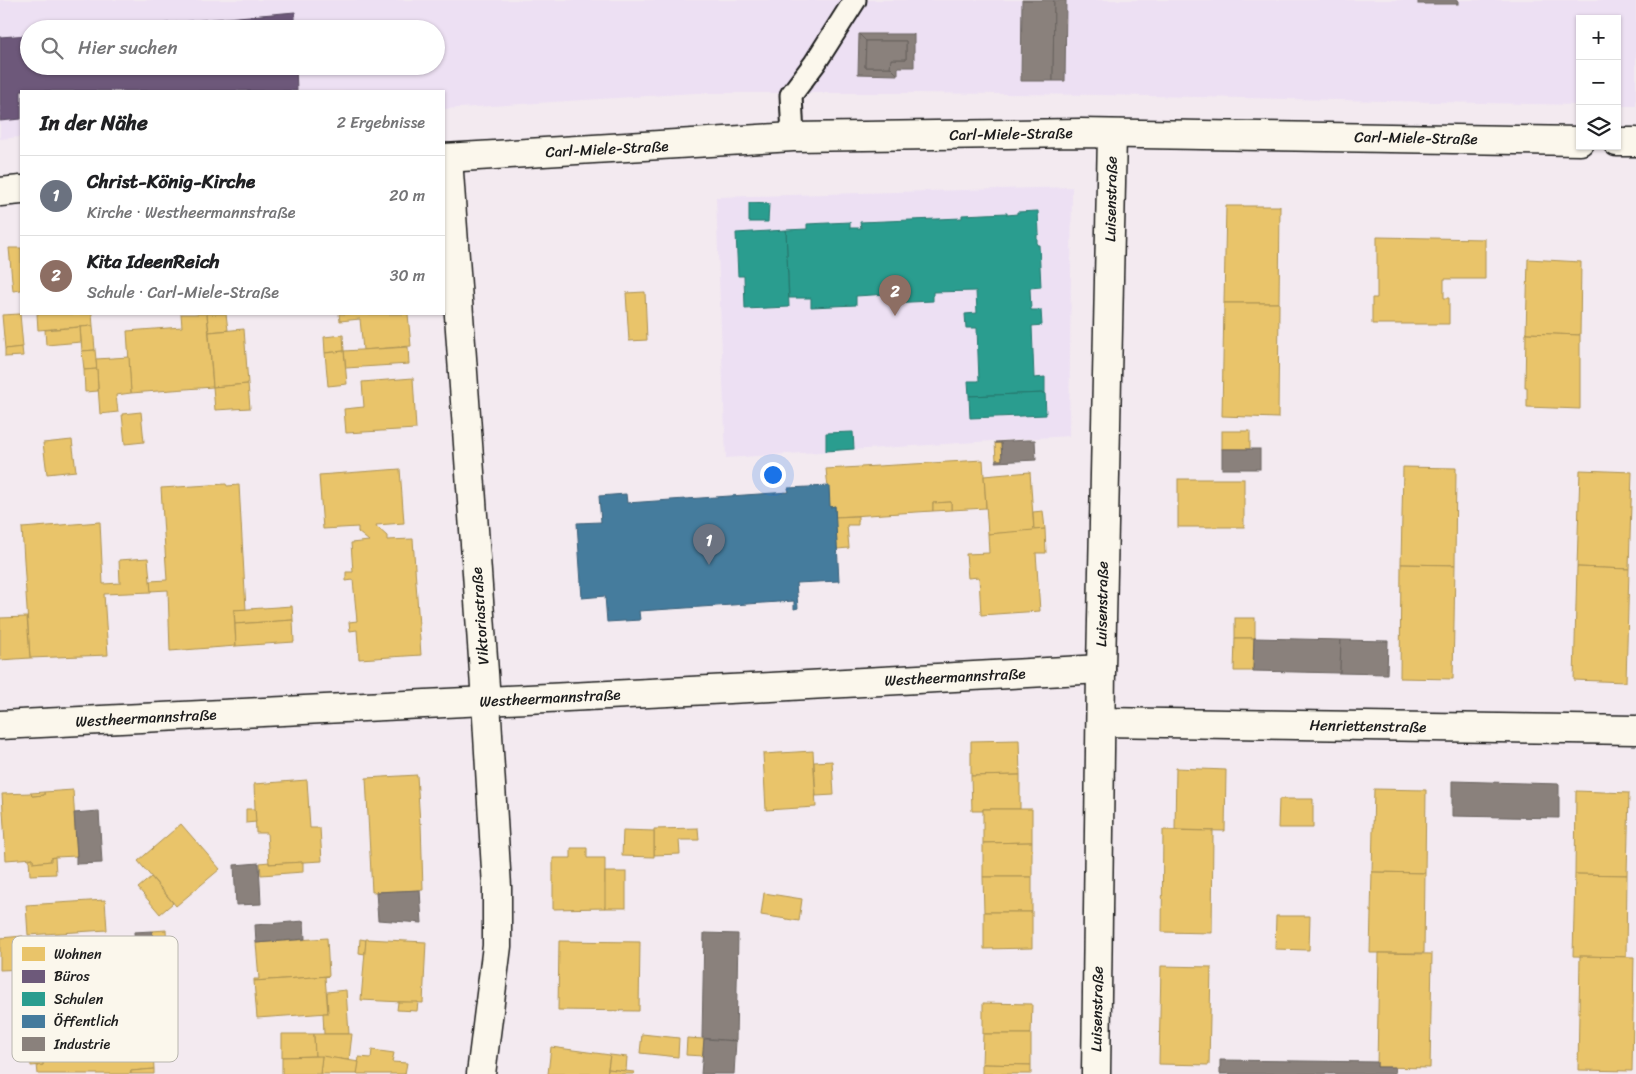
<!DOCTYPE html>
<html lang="de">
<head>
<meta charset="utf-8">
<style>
  :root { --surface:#fff; --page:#f6f6f6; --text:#202124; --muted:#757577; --line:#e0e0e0; --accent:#1c1c1c }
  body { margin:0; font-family:Sriracha,sans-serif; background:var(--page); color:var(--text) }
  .controls { position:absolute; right:15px; top:15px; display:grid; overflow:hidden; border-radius:0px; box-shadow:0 1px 4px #0004 }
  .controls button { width:45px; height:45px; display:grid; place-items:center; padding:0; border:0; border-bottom:1px solid var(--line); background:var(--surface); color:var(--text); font:25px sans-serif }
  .you { position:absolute; left:772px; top:474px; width:18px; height:18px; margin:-12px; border:4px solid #fff; border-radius:50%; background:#1a73e8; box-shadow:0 0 0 8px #1a73e833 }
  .badge { display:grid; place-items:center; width:32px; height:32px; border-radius:50%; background:var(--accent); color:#fff; font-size:16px; font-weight:700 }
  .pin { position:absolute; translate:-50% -41px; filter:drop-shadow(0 1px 2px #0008) }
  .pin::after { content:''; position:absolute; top:26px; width:18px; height:15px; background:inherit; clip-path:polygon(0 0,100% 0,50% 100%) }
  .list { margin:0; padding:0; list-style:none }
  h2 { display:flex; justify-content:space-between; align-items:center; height:65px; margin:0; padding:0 20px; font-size:21px }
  h2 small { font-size:16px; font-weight:400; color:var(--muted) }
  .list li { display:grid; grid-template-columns:32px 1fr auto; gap:15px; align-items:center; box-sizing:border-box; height:80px; padding:0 20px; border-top:1px solid var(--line) }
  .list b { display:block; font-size:19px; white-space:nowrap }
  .list p { margin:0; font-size:16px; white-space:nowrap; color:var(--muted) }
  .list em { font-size:16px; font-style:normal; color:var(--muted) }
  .icon { flex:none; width:28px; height:28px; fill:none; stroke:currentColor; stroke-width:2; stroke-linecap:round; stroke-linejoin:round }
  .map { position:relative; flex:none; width:1636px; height:1074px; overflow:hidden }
  .search { position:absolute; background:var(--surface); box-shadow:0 1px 4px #0004; left:20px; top:20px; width:425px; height:55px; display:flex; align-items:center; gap:12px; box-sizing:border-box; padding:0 18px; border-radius:28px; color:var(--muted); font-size:19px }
  .panel { position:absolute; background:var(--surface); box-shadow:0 1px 4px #0004; left:20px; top:90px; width:425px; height:225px; border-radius:0px }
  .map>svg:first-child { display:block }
</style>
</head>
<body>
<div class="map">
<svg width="1636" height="1074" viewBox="0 0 1636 1074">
  <rect width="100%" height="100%" fill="#f3eaf0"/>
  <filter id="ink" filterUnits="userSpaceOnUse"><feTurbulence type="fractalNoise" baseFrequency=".02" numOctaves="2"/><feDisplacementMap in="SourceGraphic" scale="10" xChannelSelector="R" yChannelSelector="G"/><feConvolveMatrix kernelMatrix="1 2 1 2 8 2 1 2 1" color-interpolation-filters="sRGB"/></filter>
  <g filter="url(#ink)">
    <g fill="#ede0f3" fill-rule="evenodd">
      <path d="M 0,0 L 1636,0 L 1636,106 L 1617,106 L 1617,19 L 1580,19 L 1580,105 L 1101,95 L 908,93 L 695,93 L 444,109 L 444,91 L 21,91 L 21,137 L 0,139 ZM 29,29 L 436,29 L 436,66 L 29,66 Z"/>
      <path d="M 1072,187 L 1069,436 L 726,458 L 716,197 Z"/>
    </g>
    <g fill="#e9c46a" stroke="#ac9253">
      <path d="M 1226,206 L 1280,206 L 1279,303 L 1224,303 Z"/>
      <path d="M 1377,237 L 1485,239 L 1485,279 L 1444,279 L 1444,298 L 1449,298 L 1449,324 L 1372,324 L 1372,298 L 1377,298 Z"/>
      <path d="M 9,248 L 21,248 L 21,290 L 13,291 Z"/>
      <path d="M 1528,259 L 1581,262 L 1580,335 L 1526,333 Z"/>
      <path d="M 645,292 L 647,340 L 629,341 L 626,293 Z"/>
      <path d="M 1224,303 L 1279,303 L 1278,418 L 1222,416 Z"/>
      <path d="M 20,314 L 23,347 L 5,349 L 2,315 Z"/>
      <path d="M 37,314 L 92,314 L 93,326 L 38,330 Z"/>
      <path d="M 181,314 L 207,314 L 213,387 L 131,393 L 127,331 L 182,327 Z"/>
      <path d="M 207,314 L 226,314 L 228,330 L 209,332 Z"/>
      <path d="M 339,314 L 408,314 L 411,346 L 363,350 L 360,319 L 340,321 Z"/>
      <path d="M 93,326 L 95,350 L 82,351 L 80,327 Z"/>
      <path d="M 80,327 L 81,342 L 46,345 L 45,330 Z"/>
      <path d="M 244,329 L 248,384 L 213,387 L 209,332 Z"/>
      <path d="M 1526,333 L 1580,335 L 1580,409 L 1527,407 L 1527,387 L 1525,387 Z"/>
      <path d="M 343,335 L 344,351 L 325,353 L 324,337 Z"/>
      <path d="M 22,347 L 23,356 L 5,357 L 5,349 Z"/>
      <path d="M 408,347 L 409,364 L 346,368 L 344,351 Z"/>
      <path d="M 95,350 L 97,369 L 84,370 L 82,351 Z"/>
      <path d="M 344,351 L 347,384 L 328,386 L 325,353 Z"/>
      <path d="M 129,357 L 131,393 L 116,395 L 118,412 L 100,414 L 96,359 Z"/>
      <path d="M 97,369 L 98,391 L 85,392 L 84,370 Z"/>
      <path d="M 413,378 L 416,429 L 346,433 L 344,409 L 364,407 L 362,382 Z"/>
      <path d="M 248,384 L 250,408 L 215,410 L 213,387 Z"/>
      <path d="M 141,412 L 144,442 L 125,444 L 122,414 Z"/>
      <rect x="1222" y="431" width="28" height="18"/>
      <path d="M 72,440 L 76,471 L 47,474 L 43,443 Z"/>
      <path d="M 995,443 L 1001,443 L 1002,460 L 996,460 Z"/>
      <path d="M 983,460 L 986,508 L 951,510 L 951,502 L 933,503 L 933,511 L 835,517 L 835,506 L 830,507 L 826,469 Z"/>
      <path d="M 1403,467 L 1456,468 L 1455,565 L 1401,564 Z"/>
      <path d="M 400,469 L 404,523 L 376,525 L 377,527 L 387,536 L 387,540 L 413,539 L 421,655 L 359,659 L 357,630 L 350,631 L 349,622 L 357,621 L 353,580 L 346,581 L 346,572 L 353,572 L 351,543 L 369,541 L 358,532 L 358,527 L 323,529 L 319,475 Z"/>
      <path d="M 1580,470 L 1632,472 L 1629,569 L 1577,567 Z"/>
      <path d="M 1030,472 L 1034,531 L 988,534 L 984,476 Z"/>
      <rect x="1178" y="479" width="66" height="48"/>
      <path d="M 226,484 L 227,486 L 239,485 L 246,610 L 234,610 L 236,646 L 170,651 L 168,590 L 150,591 L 150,581 L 167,580 L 161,488 Z"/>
      <path d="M 951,502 L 951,510 L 933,511 L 933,503 Z"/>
      <path d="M 1043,511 L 1045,529 L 1034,530 L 1033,512 Z"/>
      <path d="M 858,516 L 858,525 L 847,525 L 849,548 L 837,549 L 835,517 Z"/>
      <path d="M 100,522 L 103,584 L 120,583 L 119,560 L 148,558 L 151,592 L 104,594 L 108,655 L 30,658 L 22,528 Z"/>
      <path d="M 1045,529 L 1046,553 L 1036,553 L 1040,611 L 981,615 L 979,577 L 968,578 L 966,554 L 989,553 L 988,534 Z"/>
      <path d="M 1401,564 L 1455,565 L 1453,679 L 1400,678 Z"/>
      <path d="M 1577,567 L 1629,569 L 1626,682 L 1574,680 Z"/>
      <path d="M 292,606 L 293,620 L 235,624 L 234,610 Z"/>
      <path d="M 27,617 L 30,658 L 0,660 L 0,618 Z"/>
      <rect x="1235" y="618" width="20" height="20"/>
      <path d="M 293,620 L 294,642 L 236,646 L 235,624 Z"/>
      <path d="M 1235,638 L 1254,638 L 1253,671 L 1234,671 Z"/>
      <path d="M 1019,740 L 1020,775 L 971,776 L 971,741 Z"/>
      <path d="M 813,751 L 816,807 L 766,810 L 763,754 Z"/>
      <path d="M 832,761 L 834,795 L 816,796 L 814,762 Z"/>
      <path d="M 1176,768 L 1226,770 L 1225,831 L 1175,830 Z"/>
      <path d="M 417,775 L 420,824 L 421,823 L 423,890 L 372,892 L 366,778 Z"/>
      <path d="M 1020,775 L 1020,809 L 983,809 L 983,811 L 972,811 L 971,776 Z"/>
      <path d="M 307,780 L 310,828 L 320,828 L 322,861 L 269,864 L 267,833 L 256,833 L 254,784 Z"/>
      <path d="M 1374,789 L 1426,790 L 1425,873 L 1372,872 Z"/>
      <path d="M 73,790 L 77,856 L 55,857 L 51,858 L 51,861 L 33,863 L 33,858 L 6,860 L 2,794 L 31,793 L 32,796 L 44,795 L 44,792 Z"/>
      <path d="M 1576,791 L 1629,793 L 1627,875 L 1575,874 Z"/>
      <path d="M 44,792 L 44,795 L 32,796 L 31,793 Z"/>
      <path d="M 1279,799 L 1313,799 L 1313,828 L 1278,828 Z"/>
      <path d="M 246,809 L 255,809 L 256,822 L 246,823 Z"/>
      <path d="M 983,809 L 1032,809 L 1032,842 L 983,843 Z"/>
      <path d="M 181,824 L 220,869 L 176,906 L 138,861 Z"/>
      <path d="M 698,828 L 699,840 L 679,840 L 680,854 L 654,855 L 654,829 Z"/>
      <path d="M 623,830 L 654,831 L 654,857 L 622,856 Z"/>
      <path d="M 1163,830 L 1213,831 L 1212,933 L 1162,932 Z"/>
      <path d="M 1032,842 L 1032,877 L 983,877 L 983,843 Z"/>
      <path d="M 571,848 L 587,848 L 587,858 L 605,858 L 605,884 L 614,884 L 614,906 L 605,906 L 605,908 L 553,909 L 553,858 L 571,858 Z"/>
      <path d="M 55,857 L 56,874 L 30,875 L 29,859 L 33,858 L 33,863 L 51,861 L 51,858 Z"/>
      <path d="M 269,862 L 269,864 L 303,862 L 303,872 L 261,875 L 260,863 Z"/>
      <rect x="605" y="872" width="21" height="36"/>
      <path d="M 1372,872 L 1425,873 L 1424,953 L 1370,953 Z"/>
      <path d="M 1575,874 L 1627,875 L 1626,957 L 1573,956 Z"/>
      <path d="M 151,877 L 173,903 L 160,914 L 138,888 Z"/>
      <path d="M 983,877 L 1032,877 L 1032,912 L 984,912 Z"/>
      <path d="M 764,893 L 802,899 L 799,921 L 761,915 Z"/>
      <path d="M 105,900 L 107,930 L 28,935 L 26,905 Z"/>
      <path d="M 984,912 L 1032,912 L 1032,948 L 984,949 Z"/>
      <path d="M 1276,916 L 1310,916 L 1309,950 L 1275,949 Z"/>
      <path d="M 166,930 L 168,961 L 154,962 L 152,931 Z"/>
      <path d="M 23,936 L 25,969 L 0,970 L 0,938 Z"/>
      <path d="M 327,938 L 329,976 L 254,981 L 254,979 L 259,979 L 256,943 Z"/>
      <path d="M 360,939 L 366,940 L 365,954 L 359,953 Z"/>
      <path d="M 366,939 L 426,942 L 423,1003 L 361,1000 Z"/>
      <path d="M 559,941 L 640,942 L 639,1011 L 558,1010 Z"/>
      <path d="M 1379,953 L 1432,954 L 1430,1068 L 1377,1067 Z"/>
      <path d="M 1580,956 L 1634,957 L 1632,1071 L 1578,1070 Z"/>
      <path d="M 1161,966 L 1211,967 L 1209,1065 L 1159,1064 Z"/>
      <path d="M 329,976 L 325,977 L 328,1013 L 257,1018 L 254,981 Z"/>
      <path d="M 346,990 L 349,1034 L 324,1034 L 323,1013 L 328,1013 L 327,992 Z"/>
      <path d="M 149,992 L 154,1069 L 131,1071 L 131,1074 L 38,1074 L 37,1065 L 43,1065 L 42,1044 L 36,1045 L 34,1022 L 40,1021 L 39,1009 L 43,1009 L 43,1003 L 33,1004 L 33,999 Z"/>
      <path d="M 398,1002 L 418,1002 L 417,1011 L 397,1010 Z"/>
      <path d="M 983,1003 L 1032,1004 L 1031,1034 L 983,1034 Z"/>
      <path d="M 282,1034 L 314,1034 L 315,1056 L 282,1057 Z"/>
      <path d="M 314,1034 L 352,1034 L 349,1060 L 315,1056 Z"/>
      <path d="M 642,1034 L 679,1038 L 678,1057 L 640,1053 Z"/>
      <path d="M 983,1034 L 1031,1034 L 1031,1065 L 982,1064 Z"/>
      <path d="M 687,1038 L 704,1039 L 703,1056 L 686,1055 Z"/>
      <path d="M 42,1044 L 43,1065 L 31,1066 L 30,1045 Z"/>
      <path d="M 551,1047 L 610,1055 L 607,1074 L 548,1074 Z"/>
      <path d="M 372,1050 L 394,1053 L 392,1062 L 407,1063 L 405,1074 L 357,1074 L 359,1057 L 371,1058 Z"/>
      <path d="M 610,1055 L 627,1057 L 626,1071 L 608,1069 Z"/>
      <path d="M 322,1056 L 359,1062 L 357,1074 L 320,1074 Z"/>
      <path d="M 322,1056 L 320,1074 L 282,1074 L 282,1057 Z"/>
      <path d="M 982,1064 L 1031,1065 L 1031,1074 L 982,1074 Z"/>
      <path d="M 154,1069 L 154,1074 L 131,1074 L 131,1071 Z"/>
      <path d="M 608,1069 L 634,1072 L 634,1074 L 607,1074 Z"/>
    </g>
    <g fill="#6d597a" stroke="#55475e">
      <path d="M 295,12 L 295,29 L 101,29 Z"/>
      <path d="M 29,35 L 29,66 L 296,66 L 297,91 L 21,91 L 21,119 L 0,121 L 0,37 Z"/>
    </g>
    <g fill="#2a9d8f" stroke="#26766c">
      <path d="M 749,203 L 769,204 L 768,222 L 749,222 Z"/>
      <path d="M 1038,211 L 1039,234 L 1037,235 L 1037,245 L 1039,245 L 1041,287 L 1030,288 L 1031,310 L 1041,310 L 1042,325 L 1032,326 L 1034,378 L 1045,377 L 1045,393 L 969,396 L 968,381 L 979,381 L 977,328 L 966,328 L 965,314 L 977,313 L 976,291 L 933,292 L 933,301 L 888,303 L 888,294 L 856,296 L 856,305 L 811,307 L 811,298 L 789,298 L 786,230 L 807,229 L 807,224 L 850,222 L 850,228 L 861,228 L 860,222 L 962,218 L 962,215 L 1007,213 L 1007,215 L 1017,214 L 1017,212 Z"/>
      <path d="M 786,230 L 789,307 L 745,309 L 744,276 L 738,276 L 736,233 Z"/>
      <path d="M 1045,393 L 1046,415 L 970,418 L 969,396 Z"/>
      <path d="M 853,432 L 854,449 L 826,451 L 826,433 Z"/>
    </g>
    <path fill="#457b9d" stroke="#395e76" d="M 829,486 L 830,507 L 835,506 L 839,581 L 796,583 L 798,608 L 794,609 L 794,601 L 639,611 L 640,620 L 607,622 L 605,596 L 582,598 L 577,523 L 601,522 L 599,496 L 626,494 L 627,503 L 789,492 L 788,488 Z"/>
    <g fill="#8a817c" stroke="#69635f">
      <path d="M 1022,0 L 1054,0 L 1053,81 L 1021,81 Z"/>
      <path d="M 1054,0 L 1066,0 L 1065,81 L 1053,81 Z"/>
      <rect x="1418" y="0" width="40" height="4"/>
      <path d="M 859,34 L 866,41 L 865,67 L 890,67 L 898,75 L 858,74 Z"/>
      <path d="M 859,34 L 914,34 L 914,67 L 898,67 L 898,75 L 890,67 L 891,59 L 906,59 L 906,41 L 866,41 Z"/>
      <path d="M 866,41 L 906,41 L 906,59 L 891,59 L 890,67 L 865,67 Z"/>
      <path d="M 1027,440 L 1035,440 L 1036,460 L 995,462 L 996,460 L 1002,460 L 1001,443 L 995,443 L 995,442 Z"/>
      <rect x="1222" y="449" width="38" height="20"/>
      <path d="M 1254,638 L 1341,640 L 1340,673 L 1253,671 Z"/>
      <path d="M 1341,640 L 1388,641 L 1387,674 L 1340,673 Z"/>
      <path d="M 1452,781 L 1559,784 L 1559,818 L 1452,816 Z"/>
      <path d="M 99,811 L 102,863 L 76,864 L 76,856 L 77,856 L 74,813 Z"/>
      <path d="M 259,863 L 261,904 L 236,905 L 234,865 Z"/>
      <path d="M 420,890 L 422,923 L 378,920 L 376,892 Z"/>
      <path d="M 304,921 L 305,939 L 256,943 L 255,925 Z"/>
      <path d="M 152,931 L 154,962 L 136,963 L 134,932 Z"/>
      <path d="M 704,933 L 738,934 L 736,1041 L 702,1038 Z"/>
      <path d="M 704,1039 L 736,1041 L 734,1074 L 701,1074 Z"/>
      <path d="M 1220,1060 L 1377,1062 L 1377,1067 L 1395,1067 L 1395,1074 L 1220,1074 Z"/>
    </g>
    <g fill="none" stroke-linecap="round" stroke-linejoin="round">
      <g stroke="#1c1c1c" stroke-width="25">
        <path id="lane" d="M 793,137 L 791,95 L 815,63 L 855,0"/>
      </g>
      <g stroke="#1c1c1c" stroke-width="31">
        <g id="street">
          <path d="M 448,158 L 486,701 L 497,887 L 497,946 L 481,1074"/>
          <path d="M 1101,722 L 1636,730"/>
          <path d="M 0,725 L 771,687 L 1101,669"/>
          <path d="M 1096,1074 L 1101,669 L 1112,134"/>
        </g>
      </g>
      <g stroke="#1c1c1c" stroke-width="31">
        <g id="secondary">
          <path d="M 1617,142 L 1636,142"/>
          <path d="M 444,158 L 793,137 L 1080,133 L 1580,141"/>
          <path d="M 0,192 L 21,190"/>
        </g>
      </g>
      <use href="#lane" stroke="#fbf7ec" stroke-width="21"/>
      <use href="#street" stroke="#fbf7ec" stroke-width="28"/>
      <use href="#secondary" stroke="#fbf7ec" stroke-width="28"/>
    </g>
  </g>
  <g text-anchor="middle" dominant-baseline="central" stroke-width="5" stroke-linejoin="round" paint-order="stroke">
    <g font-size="15" fill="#1c1c1c" stroke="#fbf7ec">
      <text transform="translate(1011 134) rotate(-1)">Carl-Miele-Straße</text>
      <text transform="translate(1416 138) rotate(1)">Carl-Miele-Straße</text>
      <text transform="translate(607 149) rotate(-3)">Carl-Miele-Straße</text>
      <text transform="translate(1111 199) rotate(-89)">Luisenstraße</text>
      <text transform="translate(1102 604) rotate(-89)">Luisenstraße</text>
      <text transform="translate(480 616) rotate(-94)">Viktoriastraße</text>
      <text transform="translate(955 677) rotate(-3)">Westheermannstraße</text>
      <text transform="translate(550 698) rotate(-3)">Westheermannstraße</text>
      <text transform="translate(146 718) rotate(-3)">Westheermannstraße</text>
      <text transform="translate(1368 726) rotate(1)">Henriettenstraße</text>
      <text transform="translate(1097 1009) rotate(-89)">Luisenstraße</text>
    </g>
  </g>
  <rect x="12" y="936" width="166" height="126" rx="8" fill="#fbf7ec" stroke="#b8b5ae" stroke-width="1"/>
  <rect x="22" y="947" width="23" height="14" fill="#e9c46a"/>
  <rect x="22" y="970" width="23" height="13" fill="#6d597a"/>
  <rect x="22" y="992" width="23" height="14" fill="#2a9d8f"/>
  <rect x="22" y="1015" width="23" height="13" fill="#457b9d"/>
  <rect x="22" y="1037" width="23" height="14" fill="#8a817c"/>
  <g font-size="14" fill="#1c1c1c">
    <text x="54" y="959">Wohnen</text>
    <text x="54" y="981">Büros</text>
    <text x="54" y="1004">Schulen</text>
    <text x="54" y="1026">Öffentlich</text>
    <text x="54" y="1049">Industrie</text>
  </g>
</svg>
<div class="controls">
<button>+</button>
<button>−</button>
<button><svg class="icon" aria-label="layers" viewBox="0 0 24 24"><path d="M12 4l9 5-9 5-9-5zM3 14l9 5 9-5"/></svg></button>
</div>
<div class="you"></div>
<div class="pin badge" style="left:709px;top:565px;background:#6b7280">1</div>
<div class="pin badge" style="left:895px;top:316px;background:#8d6e63">2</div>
<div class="search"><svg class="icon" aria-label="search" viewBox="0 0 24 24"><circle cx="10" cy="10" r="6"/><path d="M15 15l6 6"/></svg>Hier suchen</div>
<section class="panel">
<h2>In der Nähe<small>2 Ergebnisse</small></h2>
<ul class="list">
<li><span class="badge" style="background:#6b7280">1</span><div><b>Christ-König-Kirche</b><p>Kirche · Westheermannstraße</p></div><em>20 m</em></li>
<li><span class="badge" style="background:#8d6e63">2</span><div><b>Kita IdeenReich</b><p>Schule · Carl-Miele-Straße</p></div><em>30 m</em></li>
</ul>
</section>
</div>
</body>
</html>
